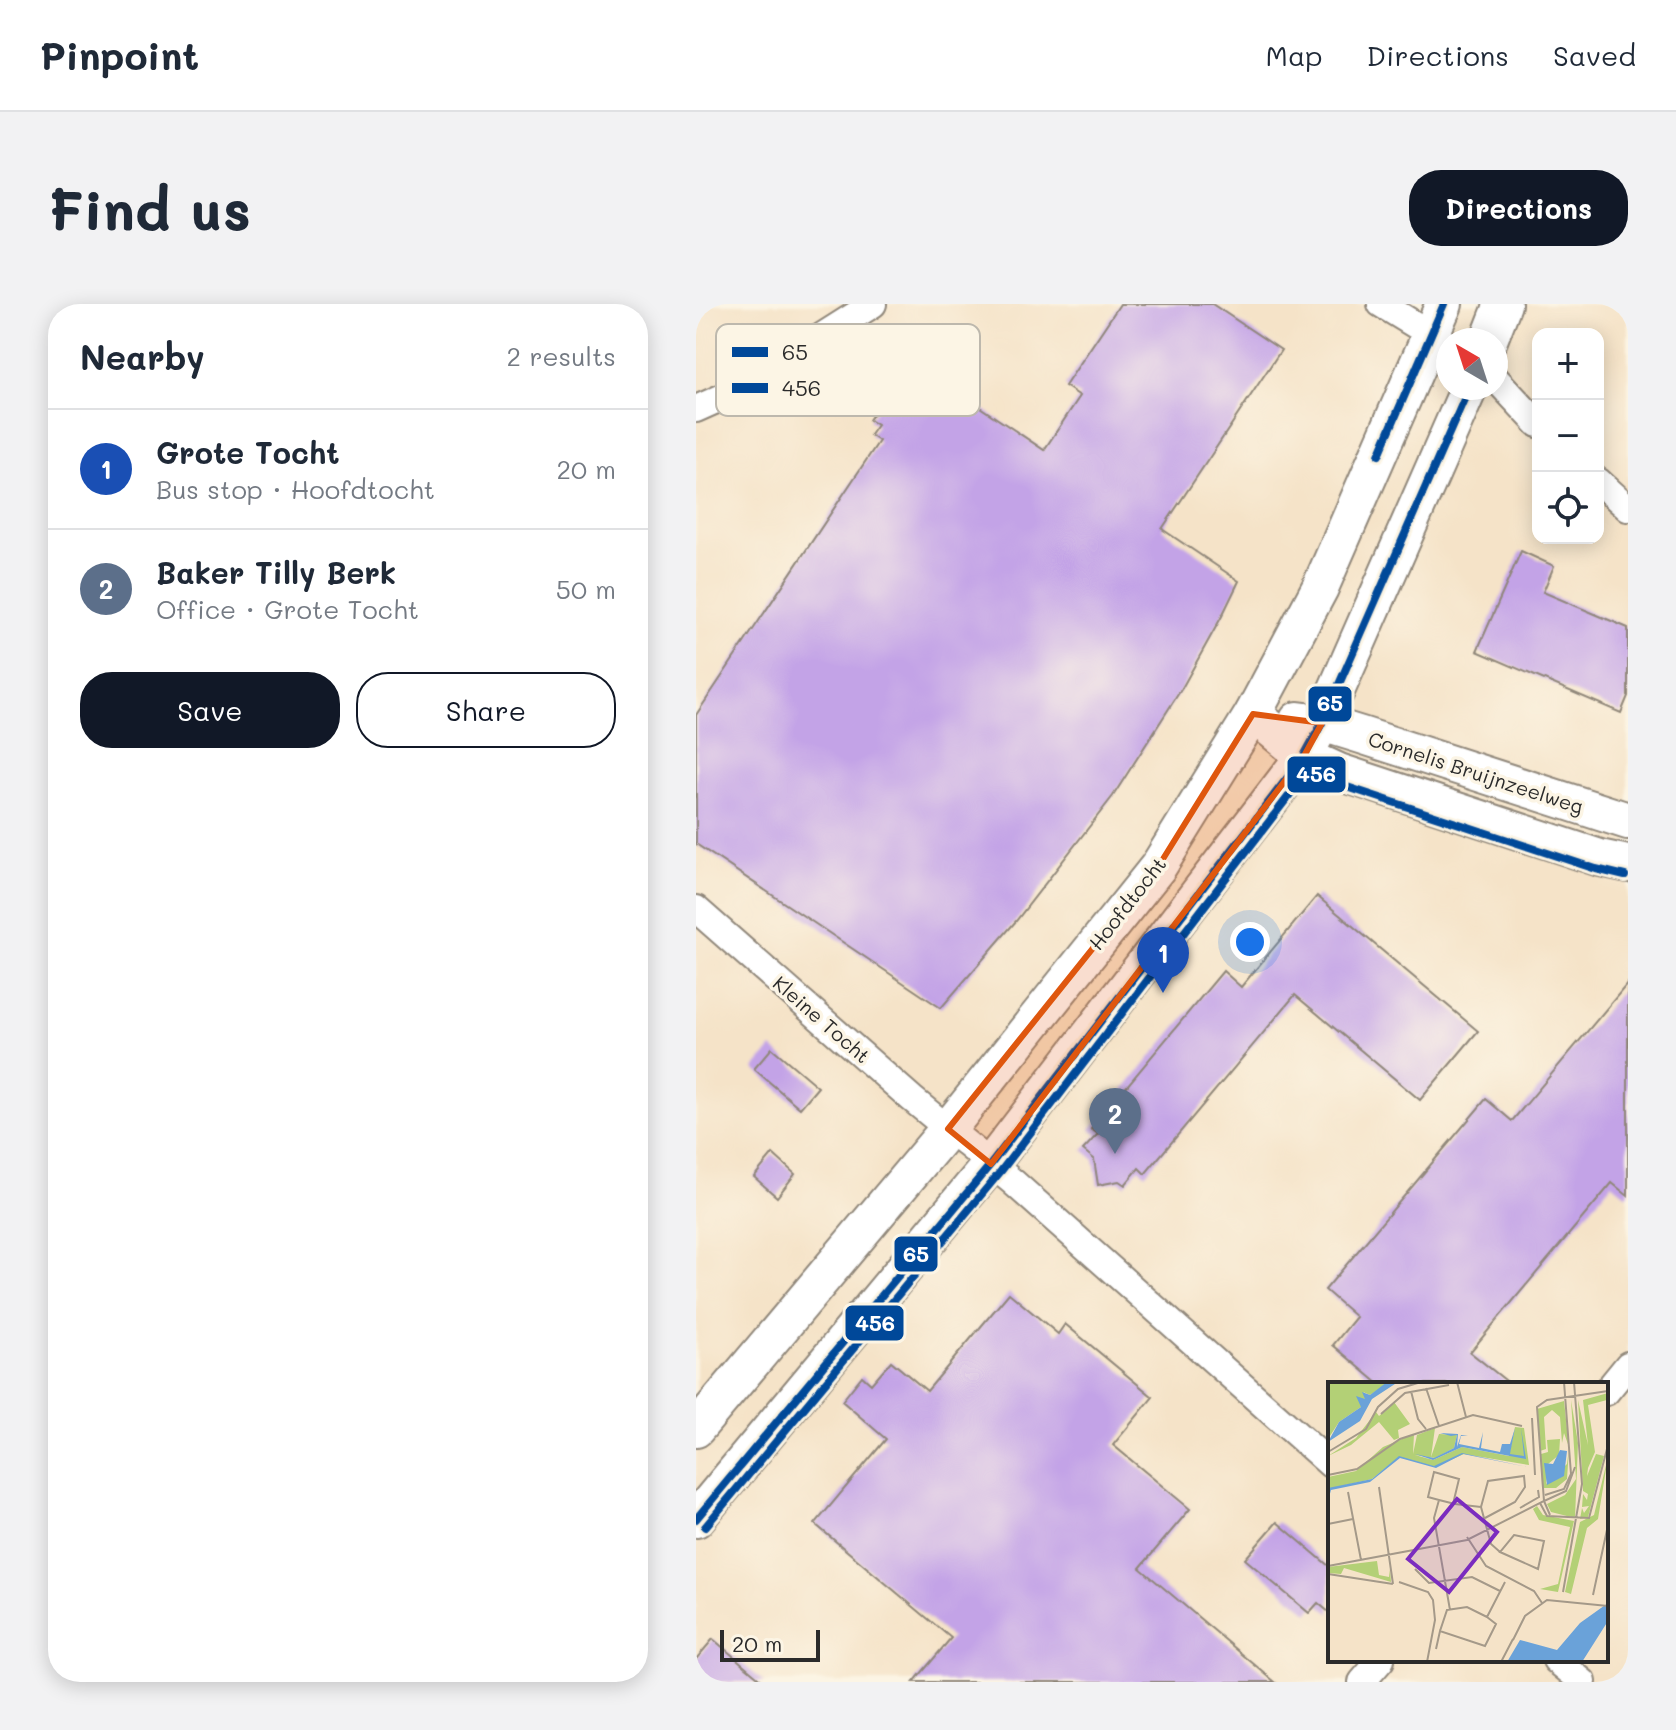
<!DOCTYPE html>
<html lang="en">
<head>
<meta charset="utf-8">
<style>
  :root { --surface:#fff; --page:#f2f2f3; --text:#1f2937; --muted:#747a83; --line:#e0e1e3; --accent:#111827 }
  body { margin:0; font-family:Mali,sans-serif; background:var(--page); color:var(--text) }
  .controls { position:absolute; right:24px; top:24px; display:grid; overflow:hidden; border-radius:16px; box-shadow:0 4px 20px #0003 }
  .controls button { width:72px; height:72px; display:grid; place-items:center; padding:0; border:0; border-bottom:2px solid var(--line); background:var(--surface); color:var(--text); font:40px sans-serif }
  .compass { position:absolute; left:740px; top:24px; width:72px; height:72px; border-radius:50%; background:var(--surface); box-shadow:0 4px 20px #0003; rotate:321deg }
  .scale { position:absolute; left:24px; bottom:20px; width:100px; box-sizing:border-box; padding-left:8px; border:4px solid #2b2b2b; border-top:0; font-size:22px; line-height:28px; white-space:nowrap; color:#2b2b2b; -webkit-text-stroke:6px #fcf5e5; paint-order:stroke }
  .you { position:absolute; left:554px; top:638px; width:28px; height:28px; margin:-20px; border:6px solid #fff; border-radius:50%; background:#1a73e8; box-shadow:0 0 0 12px #1a73e833 }
  .badge { display:grid; place-items:center; width:52px; height:52px; border-radius:50%; background:var(--accent); color:#fff; font-size:26px; font-weight:700 }
  .pin { position:absolute; translate:-50% -66px; filter:drop-shadow(0 2px 4px #0008) }
  .pin::after { content:''; position:absolute; top:42px; width:28px; height:24px; background:inherit; clip-path:polygon(0 0,100% 0,50% 100%) }
  .list { margin:0; padding:0; list-style:none }
  h2 { display:flex; justify-content:space-between; align-items:center; height:104px; margin:0; padding:0 32px; font-size:34px }
  h2 small { font-size:26px; font-weight:400; color:var(--muted) }
  .list li { display:grid; grid-template-columns:52px 1fr auto; gap:24px; align-items:center; box-sizing:border-box; height:120px; padding:0 32px; border-top:2px solid var(--line) }
  .list b { display:block; font-size:30px; white-space:nowrap }
  .list p { margin:0; font-size:26px; white-space:nowrap; color:var(--muted) }
  .list em { font-size:26px; font-style:normal; color:var(--muted) }
  .actions { display:flex; gap:16px; padding:24px 32px }
  .actions a { flex:1; padding:18px 0; border:2px solid var(--accent); border-radius:32px; text-align:center; font-size:28px; color:var(--accent) }
  .actions .main { background:var(--accent); color:#fff }
  .icon { flex:none; width:44px; height:44px; fill:none; stroke:currentColor; stroke-width:2; stroke-linecap:round; stroke-linejoin:round }
  .map { position:relative; flex:none; width:932px; height:1378px; overflow:hidden; border-radius:32px }
  header { display:flex; align-items:center; gap:48px; box-sizing:border-box; height:112px; padding:0 40px; background:var(--surface); border-bottom:2px solid var(--line) }
  header strong { font-size:38px }
  nav { display:flex; gap:44px; margin-inline-start:auto; font-size:28px }
  .intro { display:flex; align-items:center; justify-content:space-between; box-sizing:border-box; height:192px; padding:0 48px }
  h1 { margin:0; font-size:56px }
  .button { padding:20px 36px; border-radius:32px; background:var(--accent); color:#fff; font-size:28px; font-weight:700 }
  main { display:flex; gap:48px; padding:0 48px }
  aside { flex:1; background:var(--surface); border-radius:32px; box-shadow:0 4px 20px #0003 }
  .map>svg:first-child { display:block }
</style>
</head>
<body>
<header>
<strong>Pinpoint</strong>
<nav><a>Map</a><a>Directions</a><a>Saved</a></nav>
</header>
<div class="intro"><h1>Find us</h1><a class="button">Directions</a></div>
<main>
<aside>
<h2>Nearby<small>2 results</small></h2>
<ul class="list">
<li><span class="badge" style="background:#1a4fb4">1</span><div><b>Grote Tocht</b><p>Bus stop · Hoofdtocht</p></div><em>20 m</em></li>
<li><span class="badge" style="background:#5c6f8a">2</span><div><b>Baker Tilly Berk</b><p>Office · Grote Tocht</p></div><em>50 m</em></li>
</ul>
<div class="actions"><a class="main">Save</a><a>Share</a></div>
</aside>
<div class="map">
<svg width="932" height="1378" viewBox="0 0 932 1378">
  <rect width="100%" height="100%" fill="#fcf5e5"/>
  <filter id="ink" filterUnits="userSpaceOnUse"><feTurbulence type="fractalNoise" baseFrequency=".0125" numOctaves="2"/><feDisplacementMap in="SourceGraphic" scale="16" xChannelSelector="R" yChannelSelector="G"/><feConvolveMatrix kernelMatrix="1 2 1 2 8 2 1 2 1" color-interpolation-filters="sRGB"/></filter>
  <filter id="wash" filterUnits="userSpaceOnUse"><feTurbulence type="fractalNoise" baseFrequency=".006" numOctaves="4" result="noise"/><feDisplacementMap in="SourceGraphic" scale="32" xChannelSelector="R" yChannelSelector="G"/><feGaussianBlur stdDeviation="1.8" result="paint"/><feColorMatrix in="noise" values="0 0 0 0 0 0 0 0 0 0 0 0 0 0 0 0 0 1.4 0 .05"/><feComposite in="paint" operator="in"/></filter>
  <g filter="url(#wash)">
    <rect width="100%" height="100%" fill="#f5e3c8"/>
    <g id="blocks">
      <g fill="#c3a3e7">
        <path d="M 424,0 L 516,0 L 585,46 L 466,225 L 543,277 L 526,312 L 486,384 L 417,492 L 320,617 L 245,704 L 0,540 L 0,411 L 183,137 L 174,131 L 181,121 L 173,116 L 200,76 L 217,87 L 230,67 L 348,146 L 384,92 L 369,82 Z"/>
        <path d="M 825,247 L 858,262 L 847,288 L 932,324 L 932,392 L 925,409 L 781,347 Z"/>
        <path d="M 621,592 L 782,727 L 724,796 L 599,691 L 449,870 L 443,864 L 429,881 L 423,877 L 402,881 L 398,855 L 387,846 L 402,830 L 395,825 L 527,667 L 545,683 Z"/>
        <path d="M 932,679 L 932,892 L 916,879 L 774,1048 L 814,1080 L 683,1080 L 637,1041 L 660,1013 L 629,986 L 790,795 L 816,817 Z"/>
        <path d="M 76,744 L 122,783 L 104,804 L 58,765 Z"/>
        <path d="M 77,850 L 99,870 L 81,893 L 58,873 Z"/>
        <path d="M 313,989 L 362,1030 L 369,1020 L 457,1093 L 417,1141 L 494,1205 L 444,1264 L 579,1378 L 218,1378 L 255,1334 L 119,1220 L 190,1135 L 146,1097 L 166,1072 L 175,1080 L 195,1057 L 231,1087 Z"/>
        <path d="M 581,1218 L 634,1263 L 634,1309 L 622,1299 L 613,1309 L 549,1255 Z"/>
        <path d="M 17,1335 L 68,1378 L 0,1378 L 0,1355 Z"/>
      </g>
    </g>
  </g>
  <g filter="url(#ink)">
    <use href="#blocks" fill-opacity="0" stroke="#90877a" stroke-width="2"/>
    <g fill="none" stroke-linecap="round" stroke-linejoin="round">
      <g stroke="#90877a" stroke-width="30">
        <g id="street">
          <path d="M 685,0 L 752,41"/>
          <path d="M 800,75 L 842,120"/>
          <path d="M 0,105 L 38,88 L 177,0"/>
          <path d="M 902,177 L 932,204"/>
          <path d="M 0,605 L 216,795 L 317,878 L 634,1160"/>
          <path d="M 910,1088 L 932,1061"/>
          <path d="M 860,1356 L 887,1378"/>
          <path d="M 666,1378 L 685,1356"/>
        </g>
      </g>
      <g stroke="#90877a" stroke-width="40">
        <g id="secondary">
          <path d="M 793,36 L 807,0"/>
          <path d="M 557,410 L 608,452 L 643,468 L 904,554 L 932,560"/>
          <path d="M 602,416 L 626,419 L 665,431 L 932,517"/>
          <path d="M 0,1125 L 252,825 L 462,563 L 557,410 L 624,284 L 748,0"/>
          <path d="M 0,1215 L 295,860 L 608,452 L 626,419 L 773,84"/>
        </g>
      </g>
      <use href="#street" stroke="#fff" stroke-width="26"/>
      <use href="#secondary" stroke="#fff" stroke-width="36"/>
      <g stroke="#fcf5e5" stroke-width="14">
        <g id="bus-1">
          <path d="M 683,151 L 748,0"/>
          <path d="M 0,1215 L 295,860 L 608,452 L 626,419 L 773,84"/>
        </g>
      </g>
      <g stroke="#fcf5e5" stroke-width="14">
        <path id="bus-2" d="M 9,1223 L 305,867 L 612,467 L 639,479 L 900,565 L 929,572"/>
      </g>
      <use href="#bus-1" stroke="#004899" stroke-width="8"/>
      <use href="#bus-2" stroke="#004899" stroke-width="8"/>
    </g>
  </g>
  <path fill="#df570e" fill-opacity="0.2" stroke="#df570e" stroke-width="6" stroke-linejoin="round" d="M 557,410 L 626,419 L 608,452 L 295,860 L 252,825 L 462,563 Z"/>
  <g text-anchor="middle" dominant-baseline="central" stroke-width="7" stroke-linejoin="round" paint-order="stroke">
    <g font-size="20" fill="#2b2b2b" stroke="#fcf5e5">
      <text transform="translate(780 468) rotate(18)">Cornelis Bruijnzeelweg</text>
      <text transform="translate(431 599) rotate(-52)">Hoofdtocht</text>
      <text transform="translate(126 715) rotate(41)">Kleine Tocht</text>
    </g>
  </g>
  <g transform="translate(632 1078)">
    <rect width="280" height="280" fill="#f5e3c8"/>
    <path d="M 0,0 L 59,0 L 60,1 L 42,13 L 35,10 L 39,14 L 33,25 L 11,40 L 0,57 ZM 280,11 L 279,18 L 260,23 L 267,70 L 260,86 L 259,94 L 268,72 L 276,74 L 260,135 L 252,137 L 254,126 L 256,131 L 261,124 L 254,125 L 255,112 L 259,118 L 260,112 L 255,109 L 250,18 L 260,63 L 255,18 ZM 243,18 L 250,61 L 247,136 L 223,130 L 219,122 L 237,113 L 248,97 ZM 236,19 L 241,65 L 236,51 L 234,61 L 232,35 L 224,28 L 216,35 L 218,67 L 212,69 L 209,27 ZM 66,20 L 82,42 L 70,48 L 71,56 L 66,58 L 51,40 L 23,63 L 0,74 L 28,56 L 48,30 L 51,34 ZM 187,45 L 196,46 L 201,83 L 136,72 L 107,85 L 71,75 L 44,97 L 0,107 L 0,95 L 28,89 L 55,65 L 86,52 L 85,72 L 89,53 L 107,46 L 103,75 L 111,52 L 129,53 L 126,66 L 107,76 L 87,73 L 105,78 L 134,65 L 181,74 ZM 232,57 L 231,73 L 220,82 L 218,102 L 239,82 L 241,67 L 239,97 L 228,106 L 214,106 L 213,72 L 220,70 L 219,58 ZM 280,75 L 270,137 L 259,146 L 243,212 L 237,210 L 252,140 L 266,133 ZM 209,124 L 215,133 L 246,139 L 230,210 L 212,207 L 230,202 L 242,145 L 211,138 L 205,127 ZM 49,179 L 51,193 L 61,195 L 62,187 L 63,200 L 16,186 L 13,192 L 0,191 L 0,185 Z" fill="#b3d076"/>
    <path d="M 59,0 L 70,0 L 44,17 L 32,39 L 0,60 L 11,40 L 33,25 L 28,14 L 37,17 L 34,10 L 42,13 ZM 187,46 L 182,72 L 196,74 L 193,46 L 198,77 L 134,65 L 105,78 L 87,72 L 106,76 L 126,66 L 129,53 L 123,54 L 112,51 L 130,52 L 129,65 L 133,53 L 140,53 L 133,54 L 131,62 L 151,66 L 155,50 L 153,66 L 172,70 L 174,62 L 182,62 ZM 232,68 L 239,69 L 236,94 L 219,103 L 216,81 L 225,82 ZM 134,71 L 199,85 L 135,72 L 108,86 L 72,76 L 42,100 L 3,108 L 0,119 L 0,106 L 44,97 L 71,74 L 106,84 ZM 280,221 L 280,239 L 254,280 L 179,280 L 192,258 L 229,268 L 252,241 Z" fill="#6aa2d9"/>
    <path fill="none" stroke="#a49989" stroke-width="2" d="M 129,0 L 138,35M 98,6 L 111,44M 83,9 L 90,37 L 98,47M 53,32 L 77,11 L 121,3M 204,36 L 207,93M 0,70 L 38,47 L 50,25 L 70,7 L 93,0M 0,93 L 29,87 L 72,57 L 145,33 L 194,44M 51,105 L 65,202M 20,110 L 33,178M 217,113 L 236,107 L 243,92 L 236,0M 111,118 L 106,136 L 122,228M 212,121 L 219,134 L 261,136 L 280,63M 125,122 L 131,97 L 106,90 L 100,115 L 111,118 L 127,122 L 153,125M 192,126 L 211,115 L 210,108M 222,133 L 216,119 L 238,109 L 247,85M 157,136 L 187,120 L 197,105 L 196,94 L 160,99 L 153,125 L 163,162 L 172,170M 0,142 L 25,137M 186,153 L 216,159 L 210,187 L 172,170 ZM 139,155 L 158,184 L 206,209 L 214,221M 0,184 L 139,158 L 216,119 L 209,25 L 219,18 L 280,9M 87,187 L 101,201 L 144,195 L 172,209M 0,192 L 65,202M 71,200 L 100,210 L 105,218 L 107,238 L 99,280M 235,210 L 254,102 L 246,0M 265,213 L 280,143M 112,249 L 119,228 L 139,225 L 159,235M 185,258 L 197,234 L 219,218 L 280,224M 108,267 L 112,249 L 157,264 L 168,242 L 159,235 L 177,200M 173,280 L 185,257"/>
    <path fill="#7b2cbf" fill-opacity="0.15" stroke="#7b2cbf" stroke-width="4" d="M 129,117 L 169,150 L 121,210 L 80,177 Z"/>
    <rect width="280" height="280" fill="none" stroke="#2b2b2b" stroke-width="4"/>
  </g>
  <rect x="20" y="20" width="264" height="92" rx="12" fill="#fcf5e5" stroke="#bdb8ad" stroke-width="2"/>
  <rect x="36" y="43" width="36" height="10" fill="#004899"/>
  <rect x="36" y="79" width="36" height="10" fill="#004899"/>
  <g font-size="22" fill="#2b2b2b">
    <text x="86" y="56">65</text>
    <text x="86" y="92">456</text>
  </g>
  <g stroke="#fcf5e5" stroke-width="3">
    <rect x="611" y="381" width="46" height="38" rx="8" fill="#004899"/>
    <rect x="590" y="451" width="61" height="39" rx="8" fill="#004899"/>
    <rect x="197" y="931" width="46" height="38" rx="8" fill="#004899"/>
    <rect x="148" y="1000" width="61" height="38" rx="8" fill="#004899"/>
  </g>
  <g font-size="22" text-anchor="middle" font-weight="bold" fill="#fff">
    <text x="634" y="407">65</text>
    <text x="620" y="478">456</text>
    <text x="220" y="958">65</text>
    <text x="179" y="1027">456</text>
  </g>
</svg>
<div class="controls">
<button>+</button>
<button>−</button>
<button><svg class="icon" aria-label="locate" viewBox="0 0 24 24"><circle cx="12" cy="12" r="6"/><path d="M12 2v4M12 18v4M2 12h4M18 12h4"/></svg></button>
</div>
<svg class="compass" viewBox="-18 -18 36 36"><path d="M0-13l5 13h-10z" fill="#e53935"/><path d="M0 13l5-13h-10z" fill="#747a83"/></svg>
<div class="scale">20 m</div>
<div class="you"></div>
<div class="pin badge" style="left:467px;top:689px;background:#1a4fb4">1</div>
<div class="pin badge" style="left:419px;top:850px;background:#5c6f8a">2</div>
</div>
</main>
</body>
</html>
